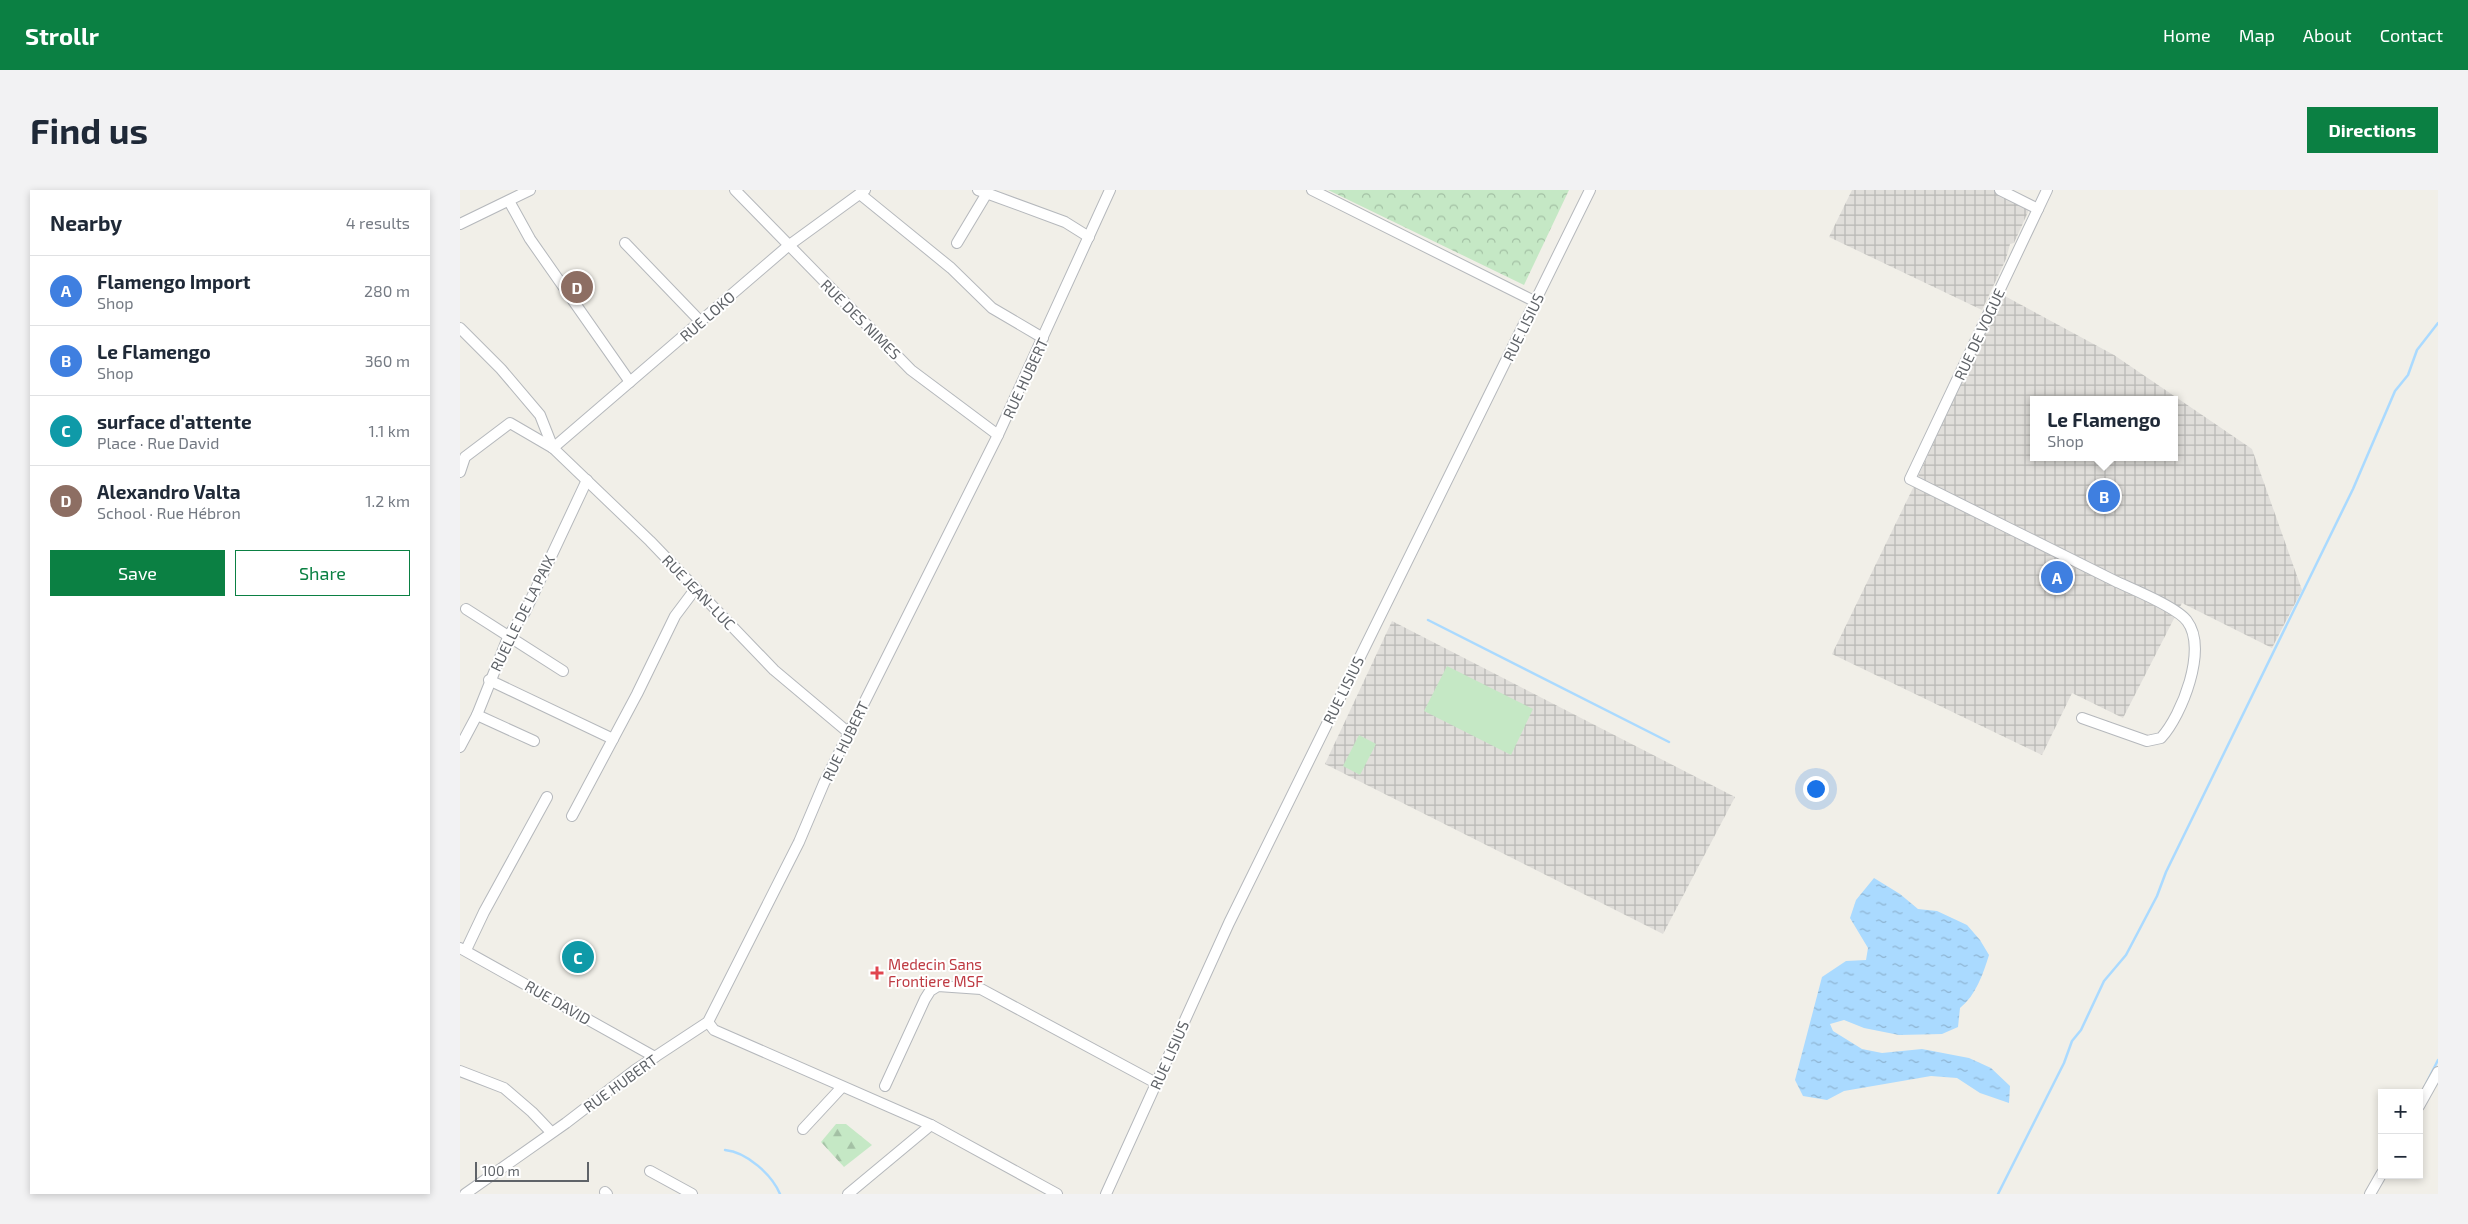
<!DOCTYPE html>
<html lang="en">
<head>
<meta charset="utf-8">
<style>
  :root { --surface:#fff; --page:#f2f2f3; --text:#1f2937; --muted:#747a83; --line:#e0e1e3; --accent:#0b8043 }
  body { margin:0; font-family:"Exo 2",sans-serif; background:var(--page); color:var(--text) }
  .controls { position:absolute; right:15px; bottom:15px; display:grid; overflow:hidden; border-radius:0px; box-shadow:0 2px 8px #0003 }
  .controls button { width:45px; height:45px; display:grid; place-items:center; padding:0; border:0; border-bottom:1px solid var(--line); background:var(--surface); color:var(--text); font:25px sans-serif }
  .scale { position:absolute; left:15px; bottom:12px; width:114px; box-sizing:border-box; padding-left:5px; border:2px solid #5f6368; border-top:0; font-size:14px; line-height:18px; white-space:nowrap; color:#5f6368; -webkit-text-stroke:4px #fff; paint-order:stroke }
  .you { position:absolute; left:1355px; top:598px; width:18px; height:18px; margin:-12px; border:4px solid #fff; border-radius:50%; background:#1a73e8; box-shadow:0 0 0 8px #1a73e833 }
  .badge { display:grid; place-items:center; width:32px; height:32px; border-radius:50%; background:var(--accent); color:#fff; font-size:16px; font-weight:700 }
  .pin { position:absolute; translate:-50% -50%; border:2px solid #fff; box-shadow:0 1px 5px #0006 }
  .popup { position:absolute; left:1570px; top:206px; width:148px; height:65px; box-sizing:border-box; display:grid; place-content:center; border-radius:0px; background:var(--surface); filter:drop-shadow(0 1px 4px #0005); font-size:16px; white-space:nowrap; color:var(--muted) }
  .popup b { font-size:19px; color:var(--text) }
  .popup::after { content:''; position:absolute; left:50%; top:100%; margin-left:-10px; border:10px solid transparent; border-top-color:var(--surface) }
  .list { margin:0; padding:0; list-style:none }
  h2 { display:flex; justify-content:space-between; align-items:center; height:65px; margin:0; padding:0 20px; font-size:21px }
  h2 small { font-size:16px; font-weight:400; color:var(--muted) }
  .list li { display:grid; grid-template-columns:32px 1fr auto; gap:15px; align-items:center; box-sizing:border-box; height:70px; padding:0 20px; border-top:1px solid var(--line) }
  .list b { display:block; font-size:19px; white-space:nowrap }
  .list p { margin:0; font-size:16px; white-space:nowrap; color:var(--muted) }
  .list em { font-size:16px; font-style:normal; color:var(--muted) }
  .actions { display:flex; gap:10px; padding:15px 20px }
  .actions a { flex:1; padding:11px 0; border:1px solid var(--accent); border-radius:0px; text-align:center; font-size:18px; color:var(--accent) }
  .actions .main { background:var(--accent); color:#fff }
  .map { position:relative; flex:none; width:1978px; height:1004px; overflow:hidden; border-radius:0px }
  header { display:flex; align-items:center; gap:30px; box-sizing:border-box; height:70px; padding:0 25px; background:var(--accent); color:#fff }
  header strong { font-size:24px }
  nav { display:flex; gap:28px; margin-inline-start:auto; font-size:18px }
  .intro { display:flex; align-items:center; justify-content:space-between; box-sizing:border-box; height:120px; padding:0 30px }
  h1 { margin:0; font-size:35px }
  .button { padding:12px 22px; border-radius:0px; background:var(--accent); color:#fff; font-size:18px; font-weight:700 }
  main { display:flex; gap:30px; padding:0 30px }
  aside { flex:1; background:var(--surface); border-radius:0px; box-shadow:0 2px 8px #0003 }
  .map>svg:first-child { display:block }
</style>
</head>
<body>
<header>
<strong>Strollr</strong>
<nav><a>Home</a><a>Map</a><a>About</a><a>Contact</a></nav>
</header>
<div class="intro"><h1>Find us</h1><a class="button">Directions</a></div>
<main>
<aside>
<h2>Nearby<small>4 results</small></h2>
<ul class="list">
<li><span class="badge" style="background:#3f7fe0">A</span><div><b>Flamengo Import</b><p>Shop</p></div><em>280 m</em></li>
<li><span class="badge" style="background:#3f7fe0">B</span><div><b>Le Flamengo</b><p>Shop</p></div><em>360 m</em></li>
<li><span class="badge" style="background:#0f9aa8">C</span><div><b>surface d'attente</b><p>Place · Rue David</p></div><em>1.1 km</em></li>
<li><span class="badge" style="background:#8d6e63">D</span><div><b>Alexandro Valta</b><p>School · Rue Hébron</p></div><em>1.2 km</em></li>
</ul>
<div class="actions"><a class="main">Save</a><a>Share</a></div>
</aside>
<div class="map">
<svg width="1978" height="1004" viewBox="0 0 1978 1004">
  <defs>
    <pattern id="industrial-grid" width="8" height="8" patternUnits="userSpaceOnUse" patternTransform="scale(1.25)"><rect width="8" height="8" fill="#e0deda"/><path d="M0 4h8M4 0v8" fill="none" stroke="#b9b8b5"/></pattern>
    <pattern id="forest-firs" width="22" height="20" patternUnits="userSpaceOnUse" patternTransform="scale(1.25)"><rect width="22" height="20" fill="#c5e8c5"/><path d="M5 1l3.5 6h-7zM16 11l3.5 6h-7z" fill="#a3c0a4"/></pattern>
    <pattern id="park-crowns" width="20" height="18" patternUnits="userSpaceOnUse" patternTransform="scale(1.25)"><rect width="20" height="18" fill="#c5e8c5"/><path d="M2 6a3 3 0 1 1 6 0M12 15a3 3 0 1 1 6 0" fill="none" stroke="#a3c0a4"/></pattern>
    <pattern id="water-ripples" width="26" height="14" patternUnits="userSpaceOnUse" patternTransform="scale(1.25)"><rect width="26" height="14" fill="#aadaff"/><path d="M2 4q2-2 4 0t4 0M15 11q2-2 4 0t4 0" fill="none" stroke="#8eb4d2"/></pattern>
  </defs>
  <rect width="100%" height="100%" fill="#f1efe8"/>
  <g fill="url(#industrial-grid)" fill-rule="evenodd">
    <path d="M 1392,0 L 1536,0 L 1566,15 L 1568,22 L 1554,53 L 1550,54 L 1546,69 L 1522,120 L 1369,47 Z"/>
    <path d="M 1541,104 L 1654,165 L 1792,259 L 1842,400 L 1812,458 L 1722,413 L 1663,528 L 1612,503 L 1582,565 L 1372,464 L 1452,300 ZM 1574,210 L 1714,210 L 1714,267 L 1574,267 Z"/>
    <path d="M 932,431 L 1275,607 L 1203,744 L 865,574 Z"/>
  </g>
  <g fill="#c5e8c5">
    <path d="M 987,476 L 1073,519 L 1051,565 L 964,521 Z"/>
    <path d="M 899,545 L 916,554 L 900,585 L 883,576 Z"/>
  </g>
  <path fill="url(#forest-firs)" d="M 376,934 L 386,934 L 412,955 L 384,977 L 361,952 Z"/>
  <path fill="url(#park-crowns)" d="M 868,0 L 1109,0 L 1064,95 Z"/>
  <path fill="url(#water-ripples)" d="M 1414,688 L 1440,704 L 1458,719 L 1477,721 L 1507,735 L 1520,750 L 1529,765 C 1523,784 1516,805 1500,818 L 1498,837 L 1482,844 L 1439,845 L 1404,838 L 1384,830 L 1370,834 L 1373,841 L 1402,859 L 1422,863 L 1462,859 L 1509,868 L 1531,878 L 1550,896 L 1549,913 L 1520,903 L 1497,888 L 1471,886 L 1384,901 L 1367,910 L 1343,906 L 1335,890 L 1362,787 L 1386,771 L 1406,770 L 1408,758 L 1390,728 L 1396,710 Z"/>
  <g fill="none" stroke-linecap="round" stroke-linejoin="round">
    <g stroke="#aadaff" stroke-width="2.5">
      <path d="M 968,430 L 1209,552"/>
      <path d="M 1965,896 L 1978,870"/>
      <path d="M 265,960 C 287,962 312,985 320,1004"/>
      <path d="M 1538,1004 L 1604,873 L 1612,851 L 1621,840 L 1644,791 L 1666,765 L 1697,706 L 1706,682 L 1893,299 L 1935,201 L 1948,185 L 1957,160 L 1978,133"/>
    </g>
    <g stroke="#b5b8bc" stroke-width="12">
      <g id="minor">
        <path d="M 275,0 L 451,180 L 538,245"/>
        <path d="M 518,0 L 605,32 L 629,47"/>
        <path d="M 852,0 L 1076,112"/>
        <path d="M 1540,0 L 1578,19"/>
        <path d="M 1587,0 L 1450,289 C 1518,323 1587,357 1655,391 C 1672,399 1717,417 1727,431 C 1748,459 1722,525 1701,548 L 1687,551 L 1622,528"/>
        <path d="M 400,4 L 491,78 L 532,118 L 583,148"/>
        <path d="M 49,11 L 70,49 L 170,192"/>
        <path d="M 0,34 L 70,0"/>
        <path d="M 165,53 L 240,131"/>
        <path d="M 497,53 L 527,3"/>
        <path d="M 0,138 L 41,179 L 80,225 L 93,258"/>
        <path d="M 93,258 L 328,56 L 405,0"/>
        <path d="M 0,282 L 5,267 L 50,233 L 93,258 L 190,351 L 314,480 L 389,543"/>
        <path d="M 6,419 L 103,481"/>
        <path d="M 29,490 L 153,549"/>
        <path d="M 17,525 L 74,551"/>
        <path d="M 0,557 L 17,525 L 49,445 L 65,422 L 127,290"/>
        <path d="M 112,626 L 177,504 L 215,426 L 236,398"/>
        <path d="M 0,758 L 195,867"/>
        <path d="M 6,760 L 24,722 L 87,607"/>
        <path d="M 248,832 L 254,840 L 471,935 L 597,1004"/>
        <path d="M 0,881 L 44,898 L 72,922 L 91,942"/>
        <path d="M 425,896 L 465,809 L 470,801 L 478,796 L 521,799 L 696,893"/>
        <path d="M 1959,916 L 1978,882"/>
        <path d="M 343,939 L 382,897"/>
        <path d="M 190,981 L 232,1004"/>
        <path d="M 145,1002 L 147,1004"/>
        <path d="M 5,1004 L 106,933 L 175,880 L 248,832 L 339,652 L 364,593 L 538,245 L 650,0"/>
        <path d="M 388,1004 L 471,935"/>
        <path d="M 646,1004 L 769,733 L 1130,0"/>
        <path d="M 1910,1004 L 1922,983"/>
      </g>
    </g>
    <use href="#minor" stroke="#fff" stroke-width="10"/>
  </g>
  <path fill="#e0444e" stroke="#fff" stroke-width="2" d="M414.5 775.5h5v5h5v5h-5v5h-5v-5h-5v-5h5z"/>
  <g text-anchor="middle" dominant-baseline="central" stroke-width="4" stroke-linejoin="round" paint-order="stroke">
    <g font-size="15" fill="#5f6368" stroke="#fff">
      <text transform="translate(247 126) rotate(-41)">RUE LOKO</text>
      <text transform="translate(401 129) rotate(45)">RUE DES NIMES</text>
      <text transform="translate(1063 137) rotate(-64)">RUE LISIUS</text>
      <text transform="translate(1519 144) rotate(-65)">RUE DE VOGUE</text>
      <text transform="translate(565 188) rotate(-65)">RUE HUBERT</text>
      <text transform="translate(239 402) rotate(46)">RUE JEAN-LUC</text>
      <text transform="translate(62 423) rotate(-64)">RUELLE DE LA PAIX</text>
      <text transform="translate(883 500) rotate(-64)">RUE LISIUS</text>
      <text transform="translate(385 551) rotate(-64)">RUE HUBERT</text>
      <text transform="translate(98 812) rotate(30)">RUE DAVID</text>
      <text transform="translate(709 865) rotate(-66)">RUE LISIUS</text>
      <text transform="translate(160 893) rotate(-36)">RUE HUBERT</text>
    </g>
    <g font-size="15" fill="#be3a42" stroke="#fff" text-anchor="start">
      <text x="428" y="774">Medecin Sans<tspan x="428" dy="17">Frontiere MSF</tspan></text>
    </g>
  </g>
</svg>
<div class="controls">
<button>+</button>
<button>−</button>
</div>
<div class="scale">100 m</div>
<div class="you"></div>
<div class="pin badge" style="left:1597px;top:387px;background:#3f7fe0">A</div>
<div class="pin badge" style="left:1644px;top:306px;background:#3f7fe0">B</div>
<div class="popup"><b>Le Flamengo</b>Shop</div>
<div class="pin badge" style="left:118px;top:767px;background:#0f9aa8">C</div>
<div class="pin badge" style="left:117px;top:97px;background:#8d6e63">D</div>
</div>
</main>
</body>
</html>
